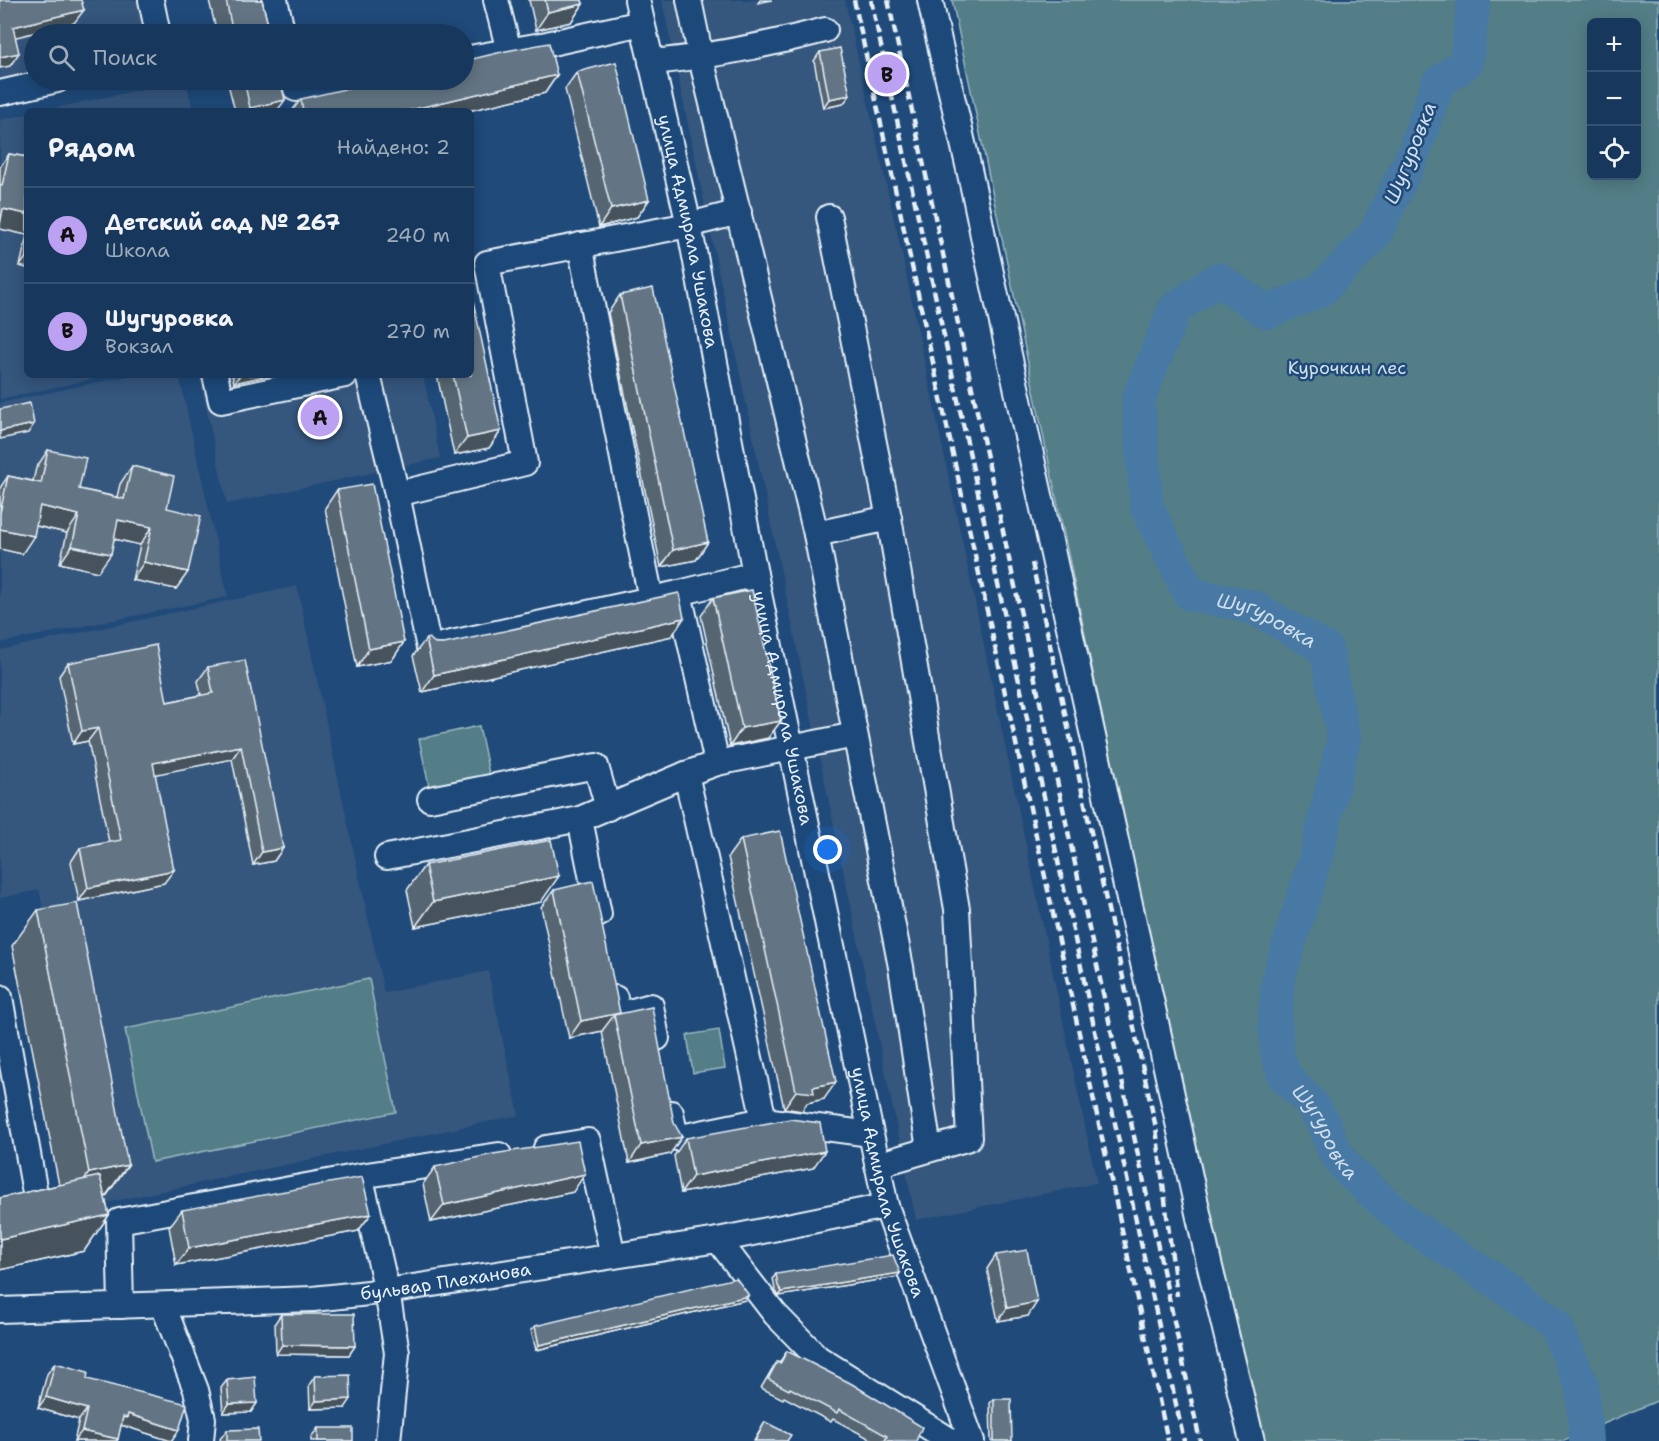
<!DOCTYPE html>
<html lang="ru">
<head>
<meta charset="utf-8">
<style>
  :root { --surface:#17385c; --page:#244365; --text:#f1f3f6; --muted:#9eacbb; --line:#365272; --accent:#bca0f2 }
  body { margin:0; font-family:"Shantell Sans",sans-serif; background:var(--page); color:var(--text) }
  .controls { position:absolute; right:18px; top:18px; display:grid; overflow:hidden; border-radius:9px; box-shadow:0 3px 15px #0003 }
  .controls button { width:54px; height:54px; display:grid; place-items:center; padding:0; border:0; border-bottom:2px solid var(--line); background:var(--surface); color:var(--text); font:30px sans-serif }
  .you { position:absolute; left:828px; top:850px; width:21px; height:21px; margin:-15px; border:4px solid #fff; border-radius:50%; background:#1a73e8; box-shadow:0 0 0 9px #1a73e833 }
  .badge { display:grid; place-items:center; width:39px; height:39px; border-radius:50%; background:var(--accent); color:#111; font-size:20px; font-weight:700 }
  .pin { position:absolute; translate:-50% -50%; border:3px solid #fff; box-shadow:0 2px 6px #0006 }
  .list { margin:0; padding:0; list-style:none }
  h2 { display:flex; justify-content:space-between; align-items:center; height:78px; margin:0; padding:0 24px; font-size:26px }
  h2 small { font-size:20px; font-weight:400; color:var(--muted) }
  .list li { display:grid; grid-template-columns:39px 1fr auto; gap:18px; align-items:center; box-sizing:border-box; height:96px; padding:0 24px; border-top:2px solid var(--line) }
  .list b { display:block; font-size:22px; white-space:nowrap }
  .list p { margin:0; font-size:20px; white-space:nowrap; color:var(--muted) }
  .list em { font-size:20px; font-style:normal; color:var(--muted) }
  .icon { flex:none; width:33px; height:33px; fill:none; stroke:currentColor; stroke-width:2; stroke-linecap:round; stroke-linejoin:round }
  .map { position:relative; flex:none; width:1659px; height:1441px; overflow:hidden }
  .search { position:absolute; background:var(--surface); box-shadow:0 3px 15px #0003; left:24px; top:24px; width:450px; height:66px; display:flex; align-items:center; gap:15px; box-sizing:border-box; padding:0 21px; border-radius:33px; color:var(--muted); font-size:22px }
  .panel { position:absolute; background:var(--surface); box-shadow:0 3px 15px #0003; left:24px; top:108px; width:450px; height:270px; border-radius:9px }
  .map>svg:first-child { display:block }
</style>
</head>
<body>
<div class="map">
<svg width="1659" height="1441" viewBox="0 0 1659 1441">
  <rect width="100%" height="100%" fill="#1f4a7a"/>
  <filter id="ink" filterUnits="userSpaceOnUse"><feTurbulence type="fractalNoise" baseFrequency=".0167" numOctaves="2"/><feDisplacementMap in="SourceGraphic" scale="12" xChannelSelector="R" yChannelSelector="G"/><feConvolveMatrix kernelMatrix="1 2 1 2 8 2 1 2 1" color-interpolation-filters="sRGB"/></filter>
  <g filter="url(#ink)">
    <g fill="#34577d">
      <path d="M 0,0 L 165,0 L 173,34 L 34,34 L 34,80 L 109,80 L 0,104 Z"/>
      <path d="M 662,0 L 845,0 L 903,259 L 1097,1183 L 916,1220 Z"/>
      <path d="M 186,80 L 193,111 L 41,111 Z"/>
      <path d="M 27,114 L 27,375 L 112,375 L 0,399 L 0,120 Z"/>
      <path d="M 132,375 L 179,375 L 228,597 L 0,643 L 0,403 Z"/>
      <path d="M 199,375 L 423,375 L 440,458 L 227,504 Z"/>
      <path d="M 297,586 L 384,993 L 488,971 L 519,1115 L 106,1203 L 39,890 L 0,898 L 0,650 Z"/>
    </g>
    <g fill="#527e87" stroke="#9db8c0" stroke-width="1.5" fill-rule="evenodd">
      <path d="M 952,0 L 1659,0 L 1659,1400 L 1564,1441 L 1254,1441 ZM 1592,22 L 1636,22 L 1636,176 L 1592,176 Z"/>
      <path d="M 479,726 L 490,778 L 430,791 L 419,739 Z"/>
      <path d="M 369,979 L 396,1112 L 152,1162 L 125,1029 Z"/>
      <path d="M 719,1030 L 725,1068 L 693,1073 L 687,1035 Z"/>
    </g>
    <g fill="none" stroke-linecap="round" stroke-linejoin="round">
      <path stroke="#4779a4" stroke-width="34" id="s1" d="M 1474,0 L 1466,63 L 1438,83 L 1414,152 L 1375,234 L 1321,290 L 1267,312 L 1218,279 L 1175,308 L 1138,400 L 1147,508 L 1190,594 L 1253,607 L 1326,649 L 1344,739 L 1316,856 L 1278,980 L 1275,1019 L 1277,1053 L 1285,1077 L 1311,1103 L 1323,1122 L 1335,1152 L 1348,1170 L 1407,1223 L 1508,1289 L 1555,1325 L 1582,1385 L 1586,1441"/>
      <g stroke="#e8f1f8" stroke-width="28">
        <g id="minor">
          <path d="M 151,0 L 158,34"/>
          <path d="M 275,0 L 283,34"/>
          <path d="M 496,0 L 509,51"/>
          <path id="s2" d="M 637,0 L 689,225 L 755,574 L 886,1206 L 972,1441"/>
          <path d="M 689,0 L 701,58 L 816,534 L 901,967 L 929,1149"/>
          <path d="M 930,0 C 947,81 969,160 984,241 L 1209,1263 L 1252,1441"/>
          <path d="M 464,59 L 547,44 L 642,23"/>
          <path d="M 651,62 C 711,57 767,45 825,30"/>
          <path d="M 294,80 L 296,89 L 349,80"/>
          <path d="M 0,93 L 57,80"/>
          <path d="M 829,217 L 889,518 L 957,909 L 969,1138 L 877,1165"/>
          <path d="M 580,245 L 651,599"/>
          <path d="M 215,375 L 221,401 L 345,375"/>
          <path d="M 368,375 L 397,494 L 429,648 L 679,593 L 755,574"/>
          <path d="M 397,494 L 525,463 L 487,263 L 689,225 L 739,212"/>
          <path d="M 816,534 L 889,518"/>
          <path d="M 679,593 L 717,763"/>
          <path d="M 686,774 L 764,1120"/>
          <path d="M 430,799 L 596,766 L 608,808"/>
          <path d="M 580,819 L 599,914"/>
          <path d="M 387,857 L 580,819 L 686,774 L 717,763 L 855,735"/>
          <path d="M 0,997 L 37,1204 L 0,1212"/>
          <path d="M 615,998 L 618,1015 L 651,1006 L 657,1038"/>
          <path d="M 671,1113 L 676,1138 L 764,1120 L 871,1134"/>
          <path d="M 546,1148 L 588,1141 L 613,1256"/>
          <path d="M 362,1183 L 387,1291 L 397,1353 L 388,1441"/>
          <path d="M 718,1240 L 775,1314 L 818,1358 L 951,1441"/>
          <path d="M 163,1305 L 196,1390 L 203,1419 L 201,1441"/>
          <path d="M 121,1306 L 119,1221 L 360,1176 L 499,1155"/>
          <path id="s3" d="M 0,1310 L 313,1299 L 387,1291 L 718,1240 L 886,1206"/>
        </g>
      </g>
      <use href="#minor" stroke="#1f4a7a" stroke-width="24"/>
      <g stroke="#e8f1f8" stroke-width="4.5" stroke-dasharray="9 4.5" stroke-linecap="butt">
        <path d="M 854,0 L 1168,1441"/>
        <path d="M 871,0 L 1184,1441"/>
        <path d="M 888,0 L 1200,1441"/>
        <path d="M 1032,563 L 1156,1128 L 1177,1296"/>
      </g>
    </g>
    <g fill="#566572" stroke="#e8f1f8" stroke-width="1.5">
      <path d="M 209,0 L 262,0 L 270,34 L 217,34 Z"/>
      <path d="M 529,0 L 582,0 L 583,4 L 571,22 L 536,30 Z"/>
      <path d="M 820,52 L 850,95 L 843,104 L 823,108 L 814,61 Z"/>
      <path d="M 577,72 L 649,200 L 637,217 L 599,227 L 565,89 Z"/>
      <path d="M 557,75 L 545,93 L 468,111 L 292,111 L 301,99 Z"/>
      <path d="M 227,80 L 280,80 L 277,111 L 235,111 Z"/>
      <path d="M 9,154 L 27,157 L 27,268 L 20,266 L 27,235 L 0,229 L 0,167 Z"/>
      <path d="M 620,295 L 708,542 L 696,560 L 661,567 L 608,313 Z"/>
      <path d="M 232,375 L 270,375 L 234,383 Z"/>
      <path d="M 437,375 L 471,375 L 501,431 L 489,448 L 454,455 Z"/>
      <path d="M 48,450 L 79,489 L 117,497 L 120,484 L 132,466 L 167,508 L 188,572 L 176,589 L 132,580 L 140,545 L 114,539 L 98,572 L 60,563 L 67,533 L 36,526 L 22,554 L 0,549 L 0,488 L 8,476 L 33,481 L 36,468 Z"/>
      <path d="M 337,490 L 404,642 L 392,660 L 357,667 L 325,508 Z"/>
      <path d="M 713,598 L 781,721 L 768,738 L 730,746 L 701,616 Z"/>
      <path d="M 672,636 L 422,692 L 413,656 L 426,639 L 436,644 L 444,644 Z"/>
      <path d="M 68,663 L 167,702 L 201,695 L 198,681 L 208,667 L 283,848 L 274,861 L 253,865 L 232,759 L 155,774 L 164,883 L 79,901 L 71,862 L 80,848 L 109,842 L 88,741 L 73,744 L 59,676 Z"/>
      <path d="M 741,839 L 824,1099 L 807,1103 L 802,1111 L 784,1108 L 728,857 Z"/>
      <path d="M 425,865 L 541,902 L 415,927 L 407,890 Z"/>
      <path d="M 554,890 L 620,1013 L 619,1014 L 670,1154 L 629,1163 L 602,1032 L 602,1031 L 569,1038 L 541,907 Z"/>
      <path d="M 38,910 L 128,1165 L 105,1198 L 109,1215 L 84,1251 L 0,1270 L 0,1198 L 59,1185 L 12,946 Z"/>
      <path d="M 686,1138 L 813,1168 L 681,1193 L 674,1156 Z"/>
      <path d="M 435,1167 L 573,1192 L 431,1222 L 423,1184 Z"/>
      <path d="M 182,1210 L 371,1214 L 358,1231 L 176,1265 L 169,1227 Z"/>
      <path d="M 996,1255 L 1028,1316 L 998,1321 L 987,1269 Z"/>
      <path d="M 900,1273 L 897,1277 L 779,1296 L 775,1290 L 773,1278 L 776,1274 Z"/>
      <path d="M 745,1300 L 536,1350 L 531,1330 L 535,1326 Z"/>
      <path d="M 281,1314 L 355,1346 L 349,1355 L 276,1354 L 275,1323 Z"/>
      <path d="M 787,1351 L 916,1441 L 874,1441 L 833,1419 L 831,1422 L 784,1397 L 783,1399 L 761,1388 L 771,1371 L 777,1362 L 779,1363 Z"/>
      <path d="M 55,1363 L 87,1379 L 179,1430 L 172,1441 L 121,1425 L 117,1441 L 74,1441 L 79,1420 L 38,1408 L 47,1374 Z"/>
      <path d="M 315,1376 L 345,1408 L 310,1409 L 309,1385 Z"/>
      <path d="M 227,1380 L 257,1403 L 251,1412 L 223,1413 L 221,1388 Z"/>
      <path d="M 994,1399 L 1012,1441 L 991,1441 L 990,1403 Z"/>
      <path d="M 765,1422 L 787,1441 L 754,1441 Z"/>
      <path d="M 318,1428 L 353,1441 L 311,1441 L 311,1437 Z"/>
      <path d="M 227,1430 L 259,1441 L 221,1441 L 220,1439 Z"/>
    </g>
    <g fill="#46525c" stroke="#e8f1f8" stroke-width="1.5">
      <path d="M 760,0 L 772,0 L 758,3 Z"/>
      <path d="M 583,4 L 571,22 L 536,30 L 548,12 Z"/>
      <path d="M 84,10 L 74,23 L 4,40 L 13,27 Z"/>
      <path d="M 19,53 L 10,66 L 0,68 L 0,57 Z"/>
      <path d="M 557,75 L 545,93 L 468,111 L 406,111 Z"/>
      <path d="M 850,95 L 843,104 L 823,108 L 829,99 Z"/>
      <path d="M 285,100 L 277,111 L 248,111 L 250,108 Z"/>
      <path d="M 649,200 L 637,217 L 599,227 L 611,209 Z"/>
      <path d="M 3,209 L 27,214 L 27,235 L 0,229 L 0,214 Z"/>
      <path d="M 27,256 L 27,268 L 20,266 Z"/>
      <path d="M 240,375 L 270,375 L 234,383 Z"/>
      <path d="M 34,424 L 28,433 L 0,439 L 0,431 Z"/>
      <path d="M 501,431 L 489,448 L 454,455 L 467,438 Z"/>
      <path d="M 40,506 L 79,515 L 67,533 L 28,524 Z"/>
      <path d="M 118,520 L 152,527 L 140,545 L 106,537 Z"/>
      <path d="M 0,529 L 34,536 L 22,554 L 0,549 Z"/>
      <path d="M 708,542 L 696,560 L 661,567 L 673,550 Z"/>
      <path d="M 72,546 L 111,554 L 98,572 L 60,563 Z"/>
      <path d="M 144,562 L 188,572 L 176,589 L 132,580 Z"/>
      <path d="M 684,618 L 672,636 L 422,692 L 434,675 Z"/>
      <path d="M 404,642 L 392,660 L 357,667 L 369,649 Z"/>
      <path d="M 781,721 L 768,738 L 730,746 L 742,728 Z"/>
      <path d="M 98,728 L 88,741 L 73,744 L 82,731 Z"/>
      <path d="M 241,746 L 232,759 L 143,777 L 153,763 Z"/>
      <path d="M 283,848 L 274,861 L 253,865 L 262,852 Z"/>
      <path d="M 174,870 L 164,883 L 79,901 L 88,888 Z"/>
      <path d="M 559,876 L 541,902 L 415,927 L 433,902 Z"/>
      <path d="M 620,1013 L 615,1020 L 614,1015 L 602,1031 L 569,1038 L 581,1021 Z"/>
      <path d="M 836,1082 L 824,1099 L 807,1103 L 802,1111 L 784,1108 L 796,1091 Z"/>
      <path d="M 682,1137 L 670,1154 L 629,1163 L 641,1145 Z"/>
      <path d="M 825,1151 L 813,1168 L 681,1193 L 693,1176 Z"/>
      <path d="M 128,1165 L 102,1201 L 63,1209 L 89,1173 Z"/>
      <path d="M 585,1174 L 573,1192 L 431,1222 L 444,1205 Z"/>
      <path d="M 371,1214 L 358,1231 L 176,1265 L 189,1248 Z"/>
      <path d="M 109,1215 L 84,1251 L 0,1270 L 0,1239 Z"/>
      <path d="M 900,1273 L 897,1277 L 779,1296 L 782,1292 Z"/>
      <path d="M 748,1296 L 745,1300 L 536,1350 L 539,1345 Z"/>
      <path d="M 1037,1302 L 1028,1316 L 998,1321 L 1007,1308 Z"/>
      <path d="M 282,1345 L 355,1346 L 349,1355 L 276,1354 Z"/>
      <path d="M 46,1397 L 87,1409 L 79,1420 L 38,1408 Z"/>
      <path d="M 351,1399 L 345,1408 L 310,1409 L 316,1401 Z"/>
      <path d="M 257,1403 L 251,1412 L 223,1413 L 229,1404 Z"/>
      <path d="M 128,1414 L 179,1430 L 171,1441 L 121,1425 L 123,1417 Z"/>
      <path d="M 82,1431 L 118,1439 L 117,1441 L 74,1441 Z"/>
    </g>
    <g fill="#647584" stroke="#e8f1f8" stroke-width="1.5">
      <path d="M 0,0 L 81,0 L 84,10 L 13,27 L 19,53 L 0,57 Z"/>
      <path d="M 226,0 L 262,0 L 270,34 L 233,34 Z"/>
      <path d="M 545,0 L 582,0 L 583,4 L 548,12 Z"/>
      <path d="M 549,43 L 557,75 L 406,111 L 303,111 L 301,99 L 384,80 L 464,80 L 464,61 L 506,51 Z"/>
      <path d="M 840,48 L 850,95 L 829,99 L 820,52 Z"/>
      <path d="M 616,62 L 649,200 L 611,209 L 577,72 Z"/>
      <path d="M 244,80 L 280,80 L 285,100 L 250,108 Z"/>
      <path d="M 9,154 L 27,157 L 27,214 L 3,209 L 0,225 L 0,185 L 2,186 Z"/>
      <path d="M 653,288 L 708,542 L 673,550 L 620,295 Z"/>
      <path d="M 471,291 L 501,431 L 467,438 L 453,375 L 471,375 Z"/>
      <path d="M 30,403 L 34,424 L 0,431 L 0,409 Z"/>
      <path d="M 48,450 L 86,458 L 79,489 L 124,499 L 132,466 L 174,476 L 167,508 L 201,516 L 188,572 L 144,562 L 152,527 L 118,520 L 111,554 L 72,546 L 79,515 L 40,506 L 34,536 L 0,529 L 0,513 L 8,476 L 41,483 Z"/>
      <path d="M 372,484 L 404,642 L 369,649 L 337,490 Z"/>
      <path d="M 752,590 L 781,721 L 742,728 L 713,598 Z"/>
      <path d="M 679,593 L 684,618 L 434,675 L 426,639 L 429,638 L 436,644 L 444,644 Z"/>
      <path d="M 156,645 L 167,702 L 213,693 L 208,667 L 245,660 L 283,848 L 262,852 L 241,746 L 153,763 L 174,870 L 88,888 L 80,848 L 121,840 L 98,728 L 82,731 L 68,663 Z"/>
      <path d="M 780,831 L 836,1082 L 813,1087 L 814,1093 L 796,1091 L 741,839 Z"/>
      <path d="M 551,840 L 559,876 L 433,902 L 425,865 Z"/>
      <path d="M 593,881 L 620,1013 L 581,1021 L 554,890 Z"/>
      <path d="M 77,903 L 128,1165 L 89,1173 L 38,910 Z"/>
      <path d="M 652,1007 L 674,1123 L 682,1137 L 641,1145 L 614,1015 Z"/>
      <path d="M 790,1119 L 820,1123 L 825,1151 L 693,1176 L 686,1138 Z"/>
      <path d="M 578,1141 L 585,1174 L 444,1205 L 435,1167 L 493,1154 Z"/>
      <path d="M 100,1176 L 109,1215 L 0,1239 L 0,1198 Z"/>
      <path d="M 362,1177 L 371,1214 L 189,1248 L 182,1210 Z"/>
      <path d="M 1027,1250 L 1037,1302 L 1007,1308 L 996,1255 Z"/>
      <path d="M 893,1255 L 900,1273 L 782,1292 L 778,1286 L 776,1274 Z"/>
      <path d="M 736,1278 L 748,1294 L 748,1296 L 539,1345 L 535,1326 Z"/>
      <path d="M 281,1314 L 354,1314 L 355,1346 L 282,1345 Z"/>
      <path d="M 787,1351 L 852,1384 L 922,1427 L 916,1441 L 885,1441 L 887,1436 L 839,1409 L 837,1413 L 790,1388 L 789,1390 L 768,1379 L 777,1362 L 780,1364 Z"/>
      <path d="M 55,1363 L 88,1372 L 87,1379 L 187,1404 L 179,1430 L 128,1414 L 127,1418 L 123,1417 L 118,1439 L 82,1431 L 87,1409 L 46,1397 Z"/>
      <path d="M 350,1375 L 351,1399 L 316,1401 L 315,1376 Z"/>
      <path d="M 255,1377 L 257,1403 L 229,1404 L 227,1380 Z"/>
      <path d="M 994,1399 L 1011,1399 L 1012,1441 L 994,1441 Z"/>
      <path d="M 765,1422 L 791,1435 L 787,1441 L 755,1441 Z"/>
      <rect x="318" y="1428" width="35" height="13"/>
      <path d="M 258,1429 L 259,1441 L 227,1441 L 227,1430 Z"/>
    </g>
  </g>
  <g text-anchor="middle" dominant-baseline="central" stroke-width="5" stroke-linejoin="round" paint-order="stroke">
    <g font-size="18" fill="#e8f1f8" stroke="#1f4a7a">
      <text stroke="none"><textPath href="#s2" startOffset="237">улица Адмирала Ушакова</textPath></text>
      <text stroke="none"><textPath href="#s2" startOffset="723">улица Адмирала Ушакова</textPath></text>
      <text stroke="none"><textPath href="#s2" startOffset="1209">улица Адмирала Ушакова</textPath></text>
      <text stroke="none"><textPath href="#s3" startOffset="447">бульвар Плеханова</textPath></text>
    </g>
    <g font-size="18" fill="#d2e0e7" stroke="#1f4a7a">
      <text x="1347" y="368">Курочкин лес</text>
    </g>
    <g font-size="20" font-style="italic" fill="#d0dfeb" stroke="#1f4a7a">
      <text transform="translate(1410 153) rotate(-68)">Шугуровка</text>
      <text stroke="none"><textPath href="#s1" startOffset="894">Шугуровка</textPath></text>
      <text stroke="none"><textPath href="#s1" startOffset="1470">Шугуровка</textPath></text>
    </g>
  </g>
</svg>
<div class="controls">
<button>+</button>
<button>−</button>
<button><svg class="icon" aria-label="locate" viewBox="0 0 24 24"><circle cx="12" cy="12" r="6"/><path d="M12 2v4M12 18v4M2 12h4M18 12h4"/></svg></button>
</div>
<div class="you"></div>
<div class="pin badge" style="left:320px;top:417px">A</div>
<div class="pin badge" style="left:887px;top:74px">B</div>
<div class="search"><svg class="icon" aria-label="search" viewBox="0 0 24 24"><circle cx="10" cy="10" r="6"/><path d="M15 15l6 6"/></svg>Поиск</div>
<section class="panel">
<h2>Рядом<small>Найдено: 2</small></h2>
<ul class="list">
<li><span class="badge">A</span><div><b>Детский сад № 267</b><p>Школа</p></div><em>240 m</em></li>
<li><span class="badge">B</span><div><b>Шугуровка</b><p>Вокзал</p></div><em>270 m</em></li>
</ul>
</section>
</div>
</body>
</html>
